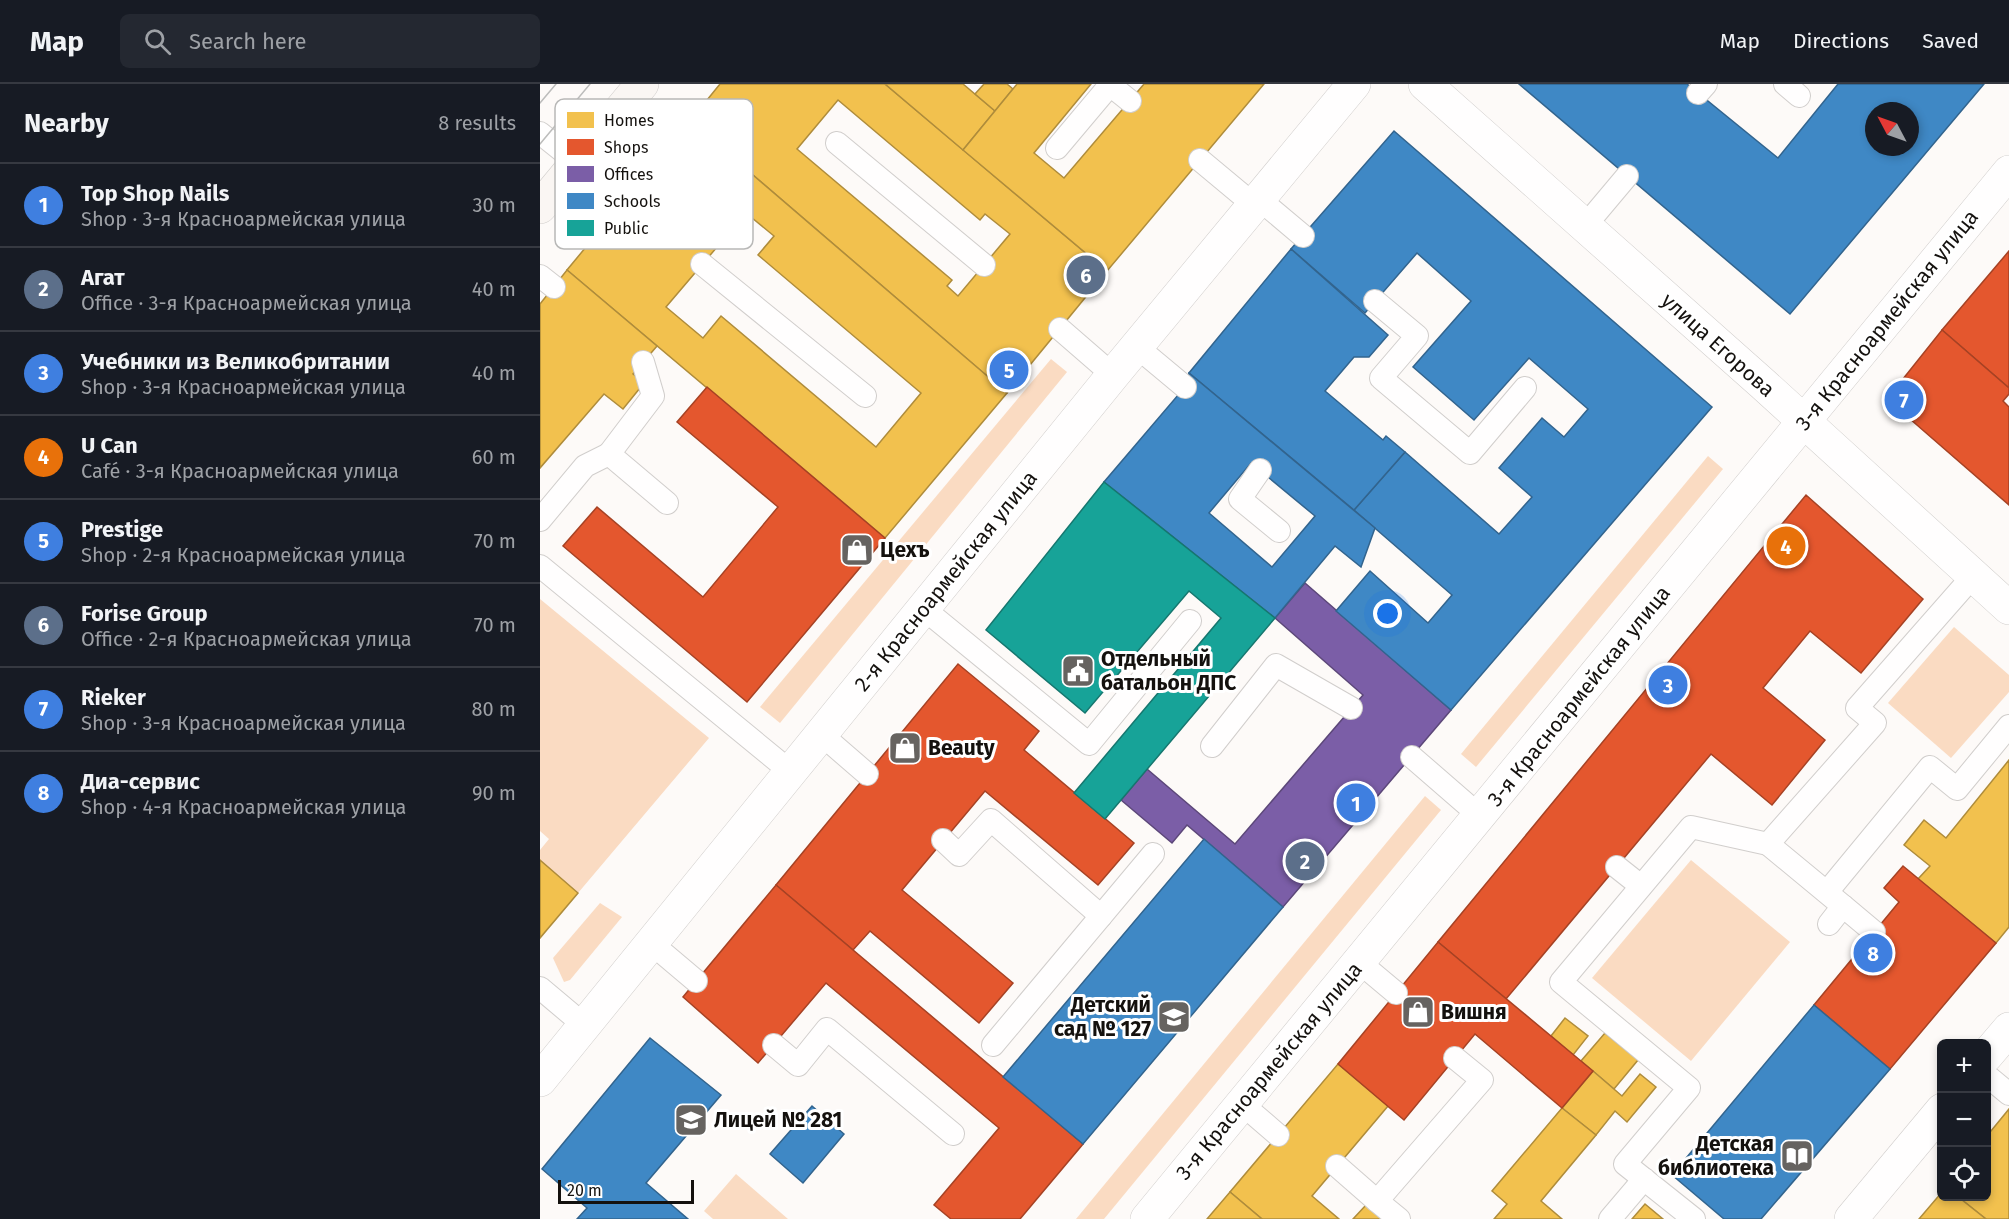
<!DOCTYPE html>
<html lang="en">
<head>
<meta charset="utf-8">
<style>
  :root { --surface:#171b24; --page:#242831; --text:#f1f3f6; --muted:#9ea1a6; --line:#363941; --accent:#2563eb }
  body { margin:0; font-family:"Fira Sans",sans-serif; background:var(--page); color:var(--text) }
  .controls { position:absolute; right:18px; bottom:18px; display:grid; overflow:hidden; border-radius:9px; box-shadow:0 3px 9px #0003 }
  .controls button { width:54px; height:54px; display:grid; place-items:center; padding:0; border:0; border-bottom:2px solid var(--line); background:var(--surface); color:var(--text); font:30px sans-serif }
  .compass { position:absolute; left:1325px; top:18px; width:54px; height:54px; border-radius:50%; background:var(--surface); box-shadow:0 3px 9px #0003; rotate:311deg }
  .scale { position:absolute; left:18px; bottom:15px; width:136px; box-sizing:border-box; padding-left:6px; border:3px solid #14110e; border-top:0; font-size:16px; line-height:21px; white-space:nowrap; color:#14110e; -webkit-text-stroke:4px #fff; paint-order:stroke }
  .you { position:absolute; left:848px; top:530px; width:21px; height:21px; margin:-15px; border:4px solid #fff; border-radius:50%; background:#1a73e8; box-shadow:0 0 0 9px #1a73e833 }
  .badge { display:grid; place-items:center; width:39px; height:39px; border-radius:50%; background:var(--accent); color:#fff; font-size:20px; font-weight:700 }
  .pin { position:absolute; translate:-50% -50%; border:3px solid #fff; box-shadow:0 2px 6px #0006 }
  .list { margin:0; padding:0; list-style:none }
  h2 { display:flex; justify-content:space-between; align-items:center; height:78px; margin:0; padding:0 24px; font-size:26px }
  h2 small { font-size:20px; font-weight:400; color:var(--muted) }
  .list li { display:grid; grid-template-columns:39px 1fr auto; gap:18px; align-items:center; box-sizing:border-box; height:84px; padding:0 24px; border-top:2px solid var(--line) }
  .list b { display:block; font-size:22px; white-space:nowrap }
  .list p { margin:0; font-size:20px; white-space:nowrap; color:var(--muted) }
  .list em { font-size:20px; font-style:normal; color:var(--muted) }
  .icon { flex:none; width:33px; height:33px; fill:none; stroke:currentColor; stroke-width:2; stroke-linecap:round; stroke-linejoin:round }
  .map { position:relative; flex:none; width:1469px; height:1135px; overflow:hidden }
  header { display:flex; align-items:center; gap:36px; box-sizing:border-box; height:84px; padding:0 30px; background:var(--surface); border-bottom:2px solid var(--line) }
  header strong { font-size:28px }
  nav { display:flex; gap:33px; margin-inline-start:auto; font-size:21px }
  .search { width:420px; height:54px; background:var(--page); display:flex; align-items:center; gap:15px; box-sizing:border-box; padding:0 21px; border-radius:9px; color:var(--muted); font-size:22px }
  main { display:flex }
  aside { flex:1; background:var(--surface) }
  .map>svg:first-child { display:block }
</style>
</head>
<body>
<header>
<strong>Map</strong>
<div class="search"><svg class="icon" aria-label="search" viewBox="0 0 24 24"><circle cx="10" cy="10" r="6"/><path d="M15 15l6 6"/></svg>Search here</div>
<nav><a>Map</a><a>Directions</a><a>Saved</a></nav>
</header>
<main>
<aside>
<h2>Nearby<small>8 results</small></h2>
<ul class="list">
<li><span class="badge" style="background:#3f7fe0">1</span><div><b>Top Shop Nails</b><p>Shop · 3-я Красноармейская улица</p></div><em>30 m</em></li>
<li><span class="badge" style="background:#5c6f8a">2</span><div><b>Агат</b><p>Office · 3-я Красноармейская улица</p></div><em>40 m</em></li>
<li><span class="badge" style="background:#3f7fe0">3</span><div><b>Учебники из Великобритании</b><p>Shop · 3-я Красноармейская улица</p></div><em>40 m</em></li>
<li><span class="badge" style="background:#e8710a">4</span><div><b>U Can</b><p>Café · 3-я Красноармейская улица</p></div><em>60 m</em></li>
<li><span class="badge" style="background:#3f7fe0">5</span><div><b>Prestige</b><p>Shop · 2-я Красноармейская улица</p></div><em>70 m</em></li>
<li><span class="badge" style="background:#5c6f8a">6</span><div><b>Forise Group</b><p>Office · 2-я Красноармейская улица</p></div><em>70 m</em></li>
<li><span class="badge" style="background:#3f7fe0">7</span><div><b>Rieker</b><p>Shop · 3-я Красноармейская улица</p></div><em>80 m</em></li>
<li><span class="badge" style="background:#3f7fe0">8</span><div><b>Диа-сервис</b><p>Shop · 4-я Красноармейская улица</p></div><em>90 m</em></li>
</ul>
</aside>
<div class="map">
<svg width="1469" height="1135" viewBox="0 0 1469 1135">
  <rect width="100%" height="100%" fill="#fdfaf8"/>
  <g fill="#fadbc2">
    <path d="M 511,275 L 527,288 L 240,639 L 220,623 Z"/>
    <path d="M 1168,372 L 1183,385 L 936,683 L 921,670 Z"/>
    <path d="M 0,515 L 169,654 L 38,809 L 0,776 L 0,766 L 9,755 L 0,747 Z"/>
    <path d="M 1414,543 L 1469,591 L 1469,608 L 1411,674 L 1348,619 Z"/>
    <path d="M 885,712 L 901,726 L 564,1135 L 536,1135 Z"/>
    <path d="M 1151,776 L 1250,858 L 1151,977 L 1052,894 Z"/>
    <path d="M 60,819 L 82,833 L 30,896 L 24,898 L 13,874 Z"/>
    <path d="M 196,1090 L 248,1135 L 173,1135 L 164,1127 Z"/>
  </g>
  <g fill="#f2c14e" stroke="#af8c3b" stroke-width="1.5" fill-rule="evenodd">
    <path d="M 180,0 L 345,0 L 567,187 L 467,309 L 150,37 ZM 298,16 L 440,136 L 445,130 L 470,150 L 418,212 L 407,202 L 412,196 L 257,65 Z"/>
    <path d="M 345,0 L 423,0 L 455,27 L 423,66 Z"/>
    <path d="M 444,0 L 467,0 L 473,5 L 455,27 L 435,10 Z"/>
    <path d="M 477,0 L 551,0 L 494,69 L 524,94 L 604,0 L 724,0 L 567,187 L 423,66 Z"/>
    <path d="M 150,37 L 467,309 L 345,454 L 27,186 ZM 206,129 L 234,152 L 218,171 L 381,309 L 336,363 L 181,232 L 163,254 L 126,223 Z"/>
    <path d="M 27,186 L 117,262 L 93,290 L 104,299 L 83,325 L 64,310 L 0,384 L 0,220 Z"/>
    <path d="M 1469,676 L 1469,843 L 1456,859 L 1378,795 L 1390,782 L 1364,761 L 1384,736 L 1406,754 Z"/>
    <path d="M 0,776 L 38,809 L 0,854 Z"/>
    <path d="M 1025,934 L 1048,952 L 1033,971 L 1011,952 Z"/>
    <path d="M 1065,949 L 1098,976 L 1074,1005 L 1041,977 Z"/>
    <path d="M 798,980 L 848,1022 L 772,1112 L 799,1135 L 722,1135 L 690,1108 Z"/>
    <path d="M 1053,987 L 1082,1012 L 1100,990 L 1116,1003 L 1087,1038 L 1075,1027 L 1056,1051 L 1022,1024 Z"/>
    <path d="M 1022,1024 L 1056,1051 L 1001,1117 L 1022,1135 L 954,1135 L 967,1120 L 952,1107 Z"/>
    <path d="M 1469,1025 L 1469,1135 L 1446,1135 L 1417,1112 L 1446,1112 L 1446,1053 Z"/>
    <path d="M 690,1108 L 722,1135 L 667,1135 Z"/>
    <path d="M 1402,1108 L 1402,1112 L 1417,1112 L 1446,1135 L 1379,1135 Z"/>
    <path d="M 1105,1120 L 1123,1135 L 1092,1135 Z"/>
    <path d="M 826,1121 L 843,1135 L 813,1135 Z"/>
  </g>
  <g fill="#e4572e" stroke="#a64224" stroke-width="1.5">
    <path d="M 1469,167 L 1469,304 L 1402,246 Z"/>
    <path d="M 1402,246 L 1469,304 L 1469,310 L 1463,317 L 1469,323 L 1469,421 L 1347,315 Z"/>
    <path d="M 167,303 L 345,454 L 207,618 L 23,462 L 57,423 L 163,513 L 238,423 L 137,338 Z"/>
    <path d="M 1266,411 L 1383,515 L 1321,589 L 1270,547 L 1223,604 L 1285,656 L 1232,721 L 1171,670 L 966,915 L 898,858 Z"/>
    <path d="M 418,580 L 499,647 L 484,666 L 594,759 L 558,801 L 445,707 L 362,806 L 473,899 L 439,939 L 330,847 L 313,866 L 236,801 Z"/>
    <path d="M 1363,782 L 1456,859 L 1350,985 L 1274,921 L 1359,818 L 1344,804 Z"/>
    <path d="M 236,801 L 543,1060 L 480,1135 L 411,1135 L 394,1121 L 459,1044 L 286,899 L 218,979 L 143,913 Z"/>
    <path d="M 898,858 L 1053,987 L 1022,1024 L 935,950 L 864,1036 L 798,980 Z"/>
  </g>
  <path fill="#7b5ea7" stroke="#5c4779" stroke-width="1.5" d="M 765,499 L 911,626 L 743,823 L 647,741 L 632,759 L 581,716 L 607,685 L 695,760 L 823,611 L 735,534 Z"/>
  <g fill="#3f88c5" stroke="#32648e" stroke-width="1.5" fill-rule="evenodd">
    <path d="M 979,0 L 1147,0 L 1238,74 L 1298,0 L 1444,0 L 1250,230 ZM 1334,27 L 1370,27 L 1370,63 L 1334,63 Z"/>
    <path d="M 854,47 L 1172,323 L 911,626 L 796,527 L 830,487 L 888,539 L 912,511 L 814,426 L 865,368 L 959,450 L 992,413 L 959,384 L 1002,334 L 1024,353 L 1048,325 L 989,274 L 934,336 L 873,283 L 931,217 L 877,169 L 825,229 L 751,165 Z"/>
    <path d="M 751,165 L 848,251 L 829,273 L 814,273 L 785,307 L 843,356 L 846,352 L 865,368 L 814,426 L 649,289 Z"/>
    <path d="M 649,289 L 835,444 L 821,483 L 795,462 L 735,534 L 564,398 L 645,303 ZM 711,379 L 775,432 L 732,483 L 669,429 Z"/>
    <path d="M 664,755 L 743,823 L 543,1060 L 463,993 Z"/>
    <path d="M 1274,921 L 1350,985 L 1221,1135 L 1184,1135 L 1132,1091 Z"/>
    <path d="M 110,954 L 181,1011 L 106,1099 L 148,1135 L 37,1135 L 47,1124 L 2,1085 Z"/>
    <path d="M 272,1022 L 304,1050 L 263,1099 L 230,1070 Z"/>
  </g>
  <path fill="#17a398" stroke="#16776f" stroke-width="1.5" d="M 564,398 L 735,534 L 565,735 L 534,709 L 681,534 L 649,507 L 545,629 L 446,546 Z"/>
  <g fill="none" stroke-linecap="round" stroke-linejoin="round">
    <g stroke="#d1cecc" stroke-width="24">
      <g id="lane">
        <path d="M 1245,0 L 1259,12"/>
        <path d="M 1158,9 L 1166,0"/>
        <path d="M 0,49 L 85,117"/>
        <path d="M 297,59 L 444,181"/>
        <path d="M 517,64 L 570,1 L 590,17"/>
        <path d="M 660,76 L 714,121"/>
        <path d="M 719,115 L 763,152"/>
        <path d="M 1045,142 L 1087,92"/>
        <path d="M 162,180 L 325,312"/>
        <path d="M 0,192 L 14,203"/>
        <path d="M 835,217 L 877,252 L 841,294 L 930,369 L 985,304"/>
        <path d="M 520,245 L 573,291"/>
        <path d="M 597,263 L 645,303"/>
        <path d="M 103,278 L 113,312 L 69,370 L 127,419"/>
        <path d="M 720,386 L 700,415 L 739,447"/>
        <path d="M 0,436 L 45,382 L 69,370"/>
        <path d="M 0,482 L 251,688"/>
        <path d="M 384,525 L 549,660 L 650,537"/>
        <path d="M 282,651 L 327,690"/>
        <path d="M 672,662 L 736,581 L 811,624"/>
        <path d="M 872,673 L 940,732"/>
        <path d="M 403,756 L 419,771 L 451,736 L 561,832"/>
        <path d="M 1077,783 L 1101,802"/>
        <path d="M 1287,808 L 1390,683 L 1417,705 L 1469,642"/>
        <path d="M 1303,822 L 1334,848"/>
        <path d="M 1289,840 L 1303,822 L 1228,760 L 1335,639 L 1317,624 L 1433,492"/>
        <path d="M 111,859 L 156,897"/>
        <path d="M 819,878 L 856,909"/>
        <path d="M 0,904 L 44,941"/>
        <path d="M 234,961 L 258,981 L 287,945 L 413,1050"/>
        <path d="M 453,961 L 613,770"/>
        <path d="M 1446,991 L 1469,1010"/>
        <path d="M 702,1020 L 738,1051"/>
        <path d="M 797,1082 L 837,1117"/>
        <path d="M 859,1135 L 837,1117 L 942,996 L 915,974"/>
        <path d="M 1070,1135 L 1104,1095"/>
        <path d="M 1154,1135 L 1085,1080 L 1149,1004 L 1021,898 L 1151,743 L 1228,760"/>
      </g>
    </g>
    <g stroke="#d1cecc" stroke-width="34">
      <g id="street">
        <path d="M 885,0 L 1223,300 L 1469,524"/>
        <path d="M 1446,972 L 1469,945"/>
        <path d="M 0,996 L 573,291 L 814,0"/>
        <path d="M 607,1135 L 1469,88"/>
        <path d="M 1311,1135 L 1402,1026"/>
      </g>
    </g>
    <g stroke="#d1cecc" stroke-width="34">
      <path id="secondary" d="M 0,123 L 102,0"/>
    </g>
    <use href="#lane" stroke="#fffefe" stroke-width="22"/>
    <use href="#street" stroke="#fffefe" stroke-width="33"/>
    <use href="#secondary" stroke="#faf6f3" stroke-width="33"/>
    <g stroke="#bdbdbc" stroke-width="1.5">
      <path d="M 0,19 L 16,0"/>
      <path d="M 0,60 L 50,0"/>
    </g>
  </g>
  <defs>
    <g id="shop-square" transform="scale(1.725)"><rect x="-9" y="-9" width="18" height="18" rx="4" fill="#666360" stroke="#fff"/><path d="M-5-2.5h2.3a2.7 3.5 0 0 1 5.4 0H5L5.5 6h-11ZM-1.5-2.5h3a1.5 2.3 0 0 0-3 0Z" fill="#fff"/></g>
    <g id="civic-square" transform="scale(1.725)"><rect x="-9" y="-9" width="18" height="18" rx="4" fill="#666360" stroke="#fff"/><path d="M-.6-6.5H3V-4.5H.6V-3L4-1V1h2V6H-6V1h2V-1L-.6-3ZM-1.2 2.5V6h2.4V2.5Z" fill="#fff"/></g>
    <g id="school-square" transform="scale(1.725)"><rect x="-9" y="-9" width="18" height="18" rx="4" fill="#666360" stroke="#fff"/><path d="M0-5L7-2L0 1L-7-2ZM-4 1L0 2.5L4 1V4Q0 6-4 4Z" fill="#fff"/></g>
    <g id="library-square" transform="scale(1.725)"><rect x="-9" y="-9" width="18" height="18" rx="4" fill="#666360" stroke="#fff"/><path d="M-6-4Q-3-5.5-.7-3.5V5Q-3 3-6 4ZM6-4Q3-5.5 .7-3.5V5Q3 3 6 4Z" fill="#fff"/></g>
  </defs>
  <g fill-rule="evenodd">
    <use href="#shop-square" x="317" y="466"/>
    <use href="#civic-square" x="538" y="587"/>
    <use href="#shop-square" x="365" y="664"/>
    <use href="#shop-square" x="878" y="928"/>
    <use href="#school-square" x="634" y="933"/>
    <use href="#school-square" x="151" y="1036"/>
    <use href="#library-square" x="1257" y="1072"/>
  </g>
  <g text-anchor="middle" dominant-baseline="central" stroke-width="6" stroke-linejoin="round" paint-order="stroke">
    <g font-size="21" fill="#14110e" stroke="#fff">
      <text transform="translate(1347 236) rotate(-51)">3-я Красноармейская улица</text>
      <text transform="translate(1178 261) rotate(42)">улица Егорова</text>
      <text transform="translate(406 497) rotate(-51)">2-я Красноармейская улица</text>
      <text transform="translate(1039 612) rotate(-51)">3-я Красноармейская улица</text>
      <text transform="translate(729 987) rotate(-50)">3-я Красноармейская улица</text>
    </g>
    <g font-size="21" font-weight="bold" fill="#14110e" stroke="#fff" text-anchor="start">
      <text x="340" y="466">Цехъ</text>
      <text x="561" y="575">Отдельный<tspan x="561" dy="24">батальон ДПС</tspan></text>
      <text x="388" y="664">Beauty</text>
      <text x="611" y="921" text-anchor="end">Детский<tspan x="611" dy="24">сад № 127</tspan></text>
      <text x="901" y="928">Вишня</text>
      <text x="174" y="1036">Лицей № 281</text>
      <text x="1234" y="1060" text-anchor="end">Детская<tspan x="1234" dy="24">библиотека</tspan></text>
    </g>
  </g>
  <rect x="15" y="15" width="198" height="150" rx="9" fill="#fff" stroke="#b8b8b7" stroke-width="1.5"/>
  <rect x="27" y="28" width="27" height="16" fill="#f2c14e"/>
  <rect x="27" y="55" width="27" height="16" fill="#e4572e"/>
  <rect x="27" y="82" width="27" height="16" fill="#7b5ea7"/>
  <rect x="27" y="109" width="27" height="16" fill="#3f88c5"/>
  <rect x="27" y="136" width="27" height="16" fill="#17a398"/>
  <g font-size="16" fill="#14110e">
    <text x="64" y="42">Homes</text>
    <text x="64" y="69">Shops</text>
    <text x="64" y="96">Offices</text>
    <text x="64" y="123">Schools</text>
    <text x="64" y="150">Public</text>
  </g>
</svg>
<div class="controls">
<button>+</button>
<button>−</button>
<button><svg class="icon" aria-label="locate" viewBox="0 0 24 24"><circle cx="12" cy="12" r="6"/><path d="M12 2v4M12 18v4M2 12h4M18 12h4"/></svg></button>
</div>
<svg class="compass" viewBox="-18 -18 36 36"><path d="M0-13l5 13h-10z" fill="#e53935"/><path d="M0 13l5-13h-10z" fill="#9ea1a6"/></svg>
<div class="scale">20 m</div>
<div class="you"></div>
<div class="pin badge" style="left:816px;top:719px;background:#3f7fe0">1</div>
<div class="pin badge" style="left:765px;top:777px;background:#5c6f8a">2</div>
<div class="pin badge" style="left:1128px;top:601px;background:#3f7fe0">3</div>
<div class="pin badge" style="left:1246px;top:462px;background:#e8710a">4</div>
<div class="pin badge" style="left:469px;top:286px;background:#3f7fe0">5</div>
<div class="pin badge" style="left:546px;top:191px;background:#5c6f8a">6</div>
<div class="pin badge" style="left:1364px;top:316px;background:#3f7fe0">7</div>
<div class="pin badge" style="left:1333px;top:869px;background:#3f7fe0">8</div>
</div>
</main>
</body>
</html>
